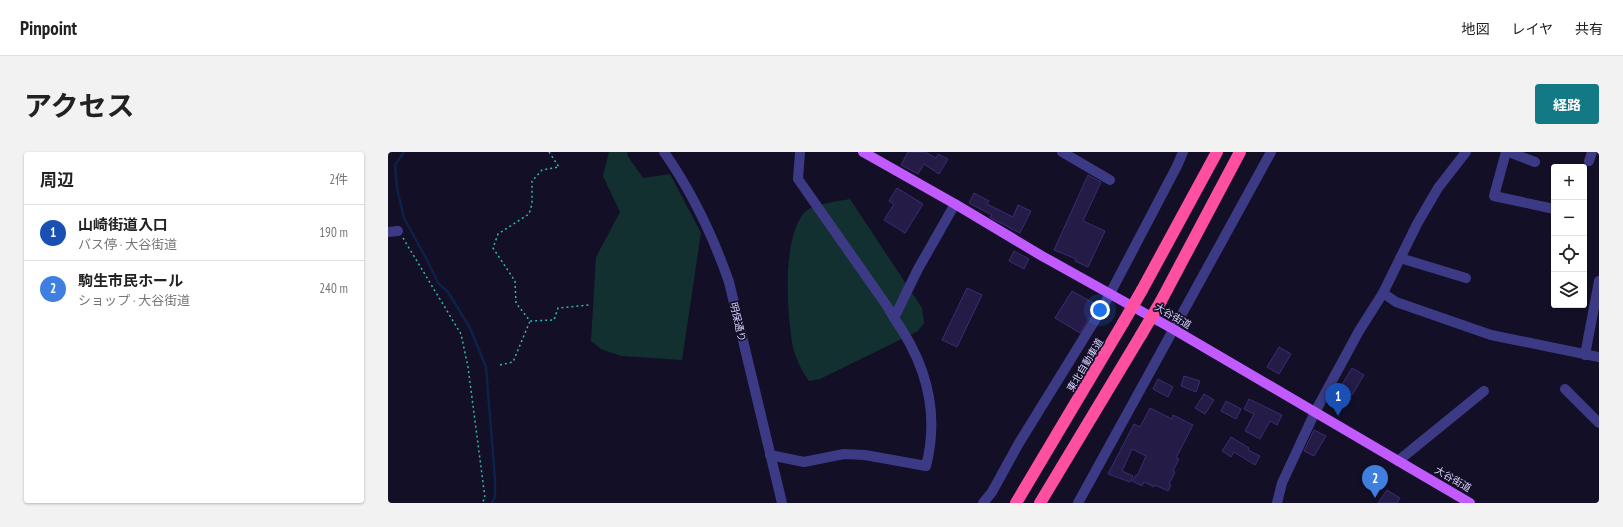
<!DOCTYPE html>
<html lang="ja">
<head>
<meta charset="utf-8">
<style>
  :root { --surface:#fff; --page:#f2f2f2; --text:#222; --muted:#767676; --line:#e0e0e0; --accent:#137a85 }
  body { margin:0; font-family:"PT Sans Narrow","Noto Sans JP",sans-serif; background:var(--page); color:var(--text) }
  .controls { position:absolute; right:12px; top:12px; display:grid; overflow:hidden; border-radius:4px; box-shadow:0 1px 3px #0004 }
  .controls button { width:36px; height:36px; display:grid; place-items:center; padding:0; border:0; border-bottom:1px solid var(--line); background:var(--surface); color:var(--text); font:20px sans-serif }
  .you { position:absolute; left:712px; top:158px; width:14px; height:14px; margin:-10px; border:3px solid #fff; border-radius:50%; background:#1a73e8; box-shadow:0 0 0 6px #1a73e833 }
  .badge { display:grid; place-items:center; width:26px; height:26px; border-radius:50%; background:var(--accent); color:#fff; font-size:13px; font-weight:700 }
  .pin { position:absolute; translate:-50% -33px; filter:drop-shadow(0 1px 2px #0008) }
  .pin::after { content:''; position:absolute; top:21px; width:14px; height:12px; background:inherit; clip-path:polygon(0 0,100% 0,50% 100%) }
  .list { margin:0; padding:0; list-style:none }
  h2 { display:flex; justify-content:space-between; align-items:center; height:52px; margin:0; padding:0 16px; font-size:17px }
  h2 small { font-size:13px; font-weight:400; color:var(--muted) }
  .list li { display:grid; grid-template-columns:26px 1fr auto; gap:12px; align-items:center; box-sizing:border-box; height:56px; padding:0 16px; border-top:1px solid var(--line) }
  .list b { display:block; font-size:15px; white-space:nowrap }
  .list p { margin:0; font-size:13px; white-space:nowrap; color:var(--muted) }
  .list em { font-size:13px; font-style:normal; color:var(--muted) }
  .icon { flex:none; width:22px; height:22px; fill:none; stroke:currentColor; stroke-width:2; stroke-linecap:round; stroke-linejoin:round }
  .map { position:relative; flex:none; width:1211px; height:351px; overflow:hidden; border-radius:4px }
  header { display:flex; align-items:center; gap:24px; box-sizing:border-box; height:56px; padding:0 20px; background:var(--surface); border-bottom:1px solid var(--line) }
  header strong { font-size:19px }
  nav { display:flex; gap:22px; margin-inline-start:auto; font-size:14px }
  .intro { display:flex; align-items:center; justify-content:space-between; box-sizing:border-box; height:96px; padding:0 24px }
  h1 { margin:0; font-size:28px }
  .button { padding:10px 18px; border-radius:4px; background:var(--accent); color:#fff; font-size:14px; font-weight:700 }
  main { display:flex; gap:24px; padding:0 24px }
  aside { flex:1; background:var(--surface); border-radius:4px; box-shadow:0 1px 3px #0004 }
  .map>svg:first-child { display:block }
</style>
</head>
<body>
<header>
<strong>Pinpoint</strong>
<nav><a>地図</a><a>レイヤ</a><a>共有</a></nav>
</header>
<div class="intro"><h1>アクセス</h1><a class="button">経路</a></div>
<main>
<aside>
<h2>周辺<small>2件</small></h2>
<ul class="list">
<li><span class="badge" style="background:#1a4fb4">1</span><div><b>山崎街道入口</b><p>バス停 · 大谷街道</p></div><em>190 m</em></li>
<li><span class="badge" style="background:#3f7fe0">2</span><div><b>駒生市民ホール</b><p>ショップ · 大谷街道</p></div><em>240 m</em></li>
</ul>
</aside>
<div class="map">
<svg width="1211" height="351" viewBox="0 0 1211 351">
  <rect width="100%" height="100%" fill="#130f26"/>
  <g fill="#12302f">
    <path d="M 221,0 L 240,0 L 239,3 L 255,26 L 282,22 L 313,81 L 294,208 L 233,204 L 213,197 L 203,189 L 208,105 L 232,60 L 215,24 Z"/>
    <path d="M 462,47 L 534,156 L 536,171 L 530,179 L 432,227 L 421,229 C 413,218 406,203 404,190 C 399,158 394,87 416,61 C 423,52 451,49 462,47 Z"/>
  </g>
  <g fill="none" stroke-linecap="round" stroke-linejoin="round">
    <path stroke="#0c2248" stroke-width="2.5" d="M 16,0 L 7,13 L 9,36 L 16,66 L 39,108 L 50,131 L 60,140 L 82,176 L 98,215 L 107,328 L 107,345 L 104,351"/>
  </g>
  <g fill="#241b47" stroke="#3b2d73">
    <path d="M 520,0 L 537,0 L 548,6 L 550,2 L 560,7 L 551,22 L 536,12 L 530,22 L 513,13 Z"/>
    <path d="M 700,23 L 713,30 L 695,69 L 717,79 L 700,115 L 687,109 L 688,107 L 666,98 Z"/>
    <path d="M 509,36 L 535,52 L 517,81 L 496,68 L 506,52 L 501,49 Z"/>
    <path d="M 586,41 L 601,49 L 599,52 L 625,65 L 630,53 L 643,59 L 632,81 L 603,66 L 602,65 L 604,63 L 581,51 Z"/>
    <path d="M 626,99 L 641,107 L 636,117 L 621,109 Z"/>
    <path d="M 579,136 L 594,143 L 569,195 L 554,188 Z"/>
    <path d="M 684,139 L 709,153 L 692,181 L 667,166 Z"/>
    <path d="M 891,195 L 903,202 L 891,222 L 879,215 Z"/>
    <path d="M 964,216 L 976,223 L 964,243 L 952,236 Z"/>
    <path d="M 796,224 L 812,229 L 808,240 L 793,234 Z"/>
    <path d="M 770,227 L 785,235 L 780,245 L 765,237 Z"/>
    <path d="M 816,242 L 826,248 L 817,262 L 807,256 Z"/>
    <path d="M 861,247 L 894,263 L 889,273 L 882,269 L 872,287 L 857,279 L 866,262 L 856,257 Z"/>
    <path d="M 838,249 L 853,257 L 848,267 L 833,259 Z"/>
    <path d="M 762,256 L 784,267 L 785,263 L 805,273 L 788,306 L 791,307 L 785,319 L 787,320 L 781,332 L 783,333 L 780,339 L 767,333 L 766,335 L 756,330 L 754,334 L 744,329 L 748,323 L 749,324 L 758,304 L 744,297 L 734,319 L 745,324 L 742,330 L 720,322 L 746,272 L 752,275 Z"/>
    <path d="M 926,278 L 938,284 L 926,304 L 916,299 Z"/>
    <path d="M 843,285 L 861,296 L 860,298 L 872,304 L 867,313 L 846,300 L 843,305 L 834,299 Z"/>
    <path d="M 999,338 L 1012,346 L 1009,351 L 990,351 Z"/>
  </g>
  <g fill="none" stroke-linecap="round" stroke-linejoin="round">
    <g stroke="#2fb8b0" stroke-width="1.5" stroke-dasharray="2 3" stroke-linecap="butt">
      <path d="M 161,0 L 171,15 L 154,18 L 144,29 L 144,52 L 141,62 L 110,82 L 105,96 L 127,129 L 128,151 L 142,169 L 166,168 L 170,156 L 201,153"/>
      <path d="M 15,86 L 73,182 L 80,215 L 97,346 L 94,351"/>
      <path d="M 112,213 L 125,210 L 142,169"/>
    </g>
    <g stroke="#3d3a85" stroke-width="10">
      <path d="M 276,0 C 304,40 325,84 341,130 L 394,351"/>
      <path d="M 412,0 L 410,27 L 499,154 L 506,166"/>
      <path d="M 674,0 L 722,28"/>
      <path d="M 1118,0 L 1106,44 L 1166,57"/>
      <path d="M 1121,0 L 1147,10"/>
      <path d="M 1201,9 L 1204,0"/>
      <path d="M 0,80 L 10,79"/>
      <path d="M 1012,106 L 1078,126"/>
      <path d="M 995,141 L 1008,150 L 1103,183 L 1211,205"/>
      <path d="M 1197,203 L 1211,129"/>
      <path d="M 1177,237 L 1211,271"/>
      <path d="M 382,303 L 416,310 L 456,302 L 477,303 L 538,314 C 552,260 538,211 506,166 L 530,117 L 567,52"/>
      <path d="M 1010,309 L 1096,239"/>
      <path d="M 595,351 L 604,340 L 631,291 L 715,155 L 789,14 L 795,0"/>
      <path d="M 690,351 L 883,0"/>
      <path d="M 889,351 L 894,331 L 927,260 L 971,179 L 995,141 L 1029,72 L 1050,36 L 1078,0"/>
    </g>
    <path stroke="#c25bff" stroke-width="10" d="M 475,0 L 567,52 L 654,104 L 785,177 L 1082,351"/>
    <g stroke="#ff4fa3" stroke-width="12">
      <path d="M 754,138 L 829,0"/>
      <path d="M 773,149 L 852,0"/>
      <path d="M 628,351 L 735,171"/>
      <path d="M 652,351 L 753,183"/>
    </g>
    <g stroke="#ff4fa3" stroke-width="12">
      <path d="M 735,171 L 754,138"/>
      <path d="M 753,183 L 773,149"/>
    </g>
  </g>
  <g text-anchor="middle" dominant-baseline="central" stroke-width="3.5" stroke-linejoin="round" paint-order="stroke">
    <g font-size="10" fill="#d9d4ff" stroke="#130f26">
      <text transform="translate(785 164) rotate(30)">大谷街道</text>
      <text transform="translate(350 170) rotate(77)">明保通り</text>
      <text transform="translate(697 213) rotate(-59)">東北自動車道</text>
      <text transform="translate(1065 327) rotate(30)">大谷街道</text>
    </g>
  </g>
</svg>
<div class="controls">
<button>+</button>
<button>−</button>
<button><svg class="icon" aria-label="locate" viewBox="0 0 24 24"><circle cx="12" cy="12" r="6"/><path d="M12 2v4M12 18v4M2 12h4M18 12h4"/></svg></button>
<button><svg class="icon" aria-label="layers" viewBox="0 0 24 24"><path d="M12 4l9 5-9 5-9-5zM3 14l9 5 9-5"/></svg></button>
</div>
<div class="you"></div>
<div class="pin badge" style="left:950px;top:264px;background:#1a4fb4">1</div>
<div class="pin badge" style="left:987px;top:346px;background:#3f7fe0">2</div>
</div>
</main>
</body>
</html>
